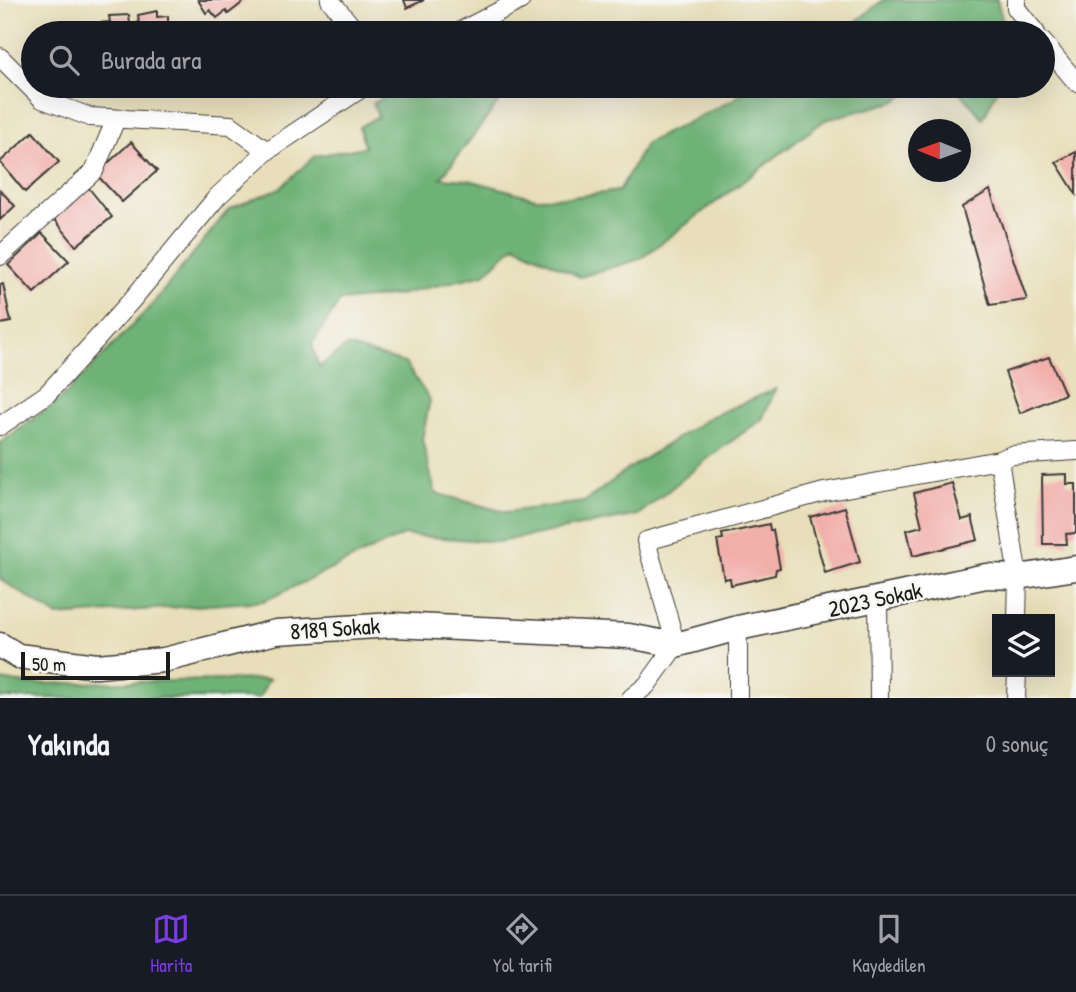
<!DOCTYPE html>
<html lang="tr">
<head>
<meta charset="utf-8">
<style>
  :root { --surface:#171b24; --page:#242831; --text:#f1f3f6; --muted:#9ea1a6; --line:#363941; --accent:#7c3aed }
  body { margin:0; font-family:"Patrick Hand",sans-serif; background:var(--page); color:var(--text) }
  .controls { position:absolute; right:21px; bottom:21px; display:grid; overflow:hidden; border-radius:0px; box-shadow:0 7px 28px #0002 }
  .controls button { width:63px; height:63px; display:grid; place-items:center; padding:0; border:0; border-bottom:2px solid var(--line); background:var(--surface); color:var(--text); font:35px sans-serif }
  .compass { position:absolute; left:908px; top:119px; width:63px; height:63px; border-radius:50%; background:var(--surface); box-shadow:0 7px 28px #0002; rotate:271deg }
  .scale { position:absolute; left:21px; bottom:18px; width:149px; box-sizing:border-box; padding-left:7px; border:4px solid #1c1c1c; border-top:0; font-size:19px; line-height:24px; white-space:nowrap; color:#1c1c1c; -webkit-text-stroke:5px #f6f6f2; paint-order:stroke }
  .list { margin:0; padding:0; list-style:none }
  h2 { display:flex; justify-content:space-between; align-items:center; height:91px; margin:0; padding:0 28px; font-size:30px }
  h2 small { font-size:23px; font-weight:400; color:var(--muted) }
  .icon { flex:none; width:38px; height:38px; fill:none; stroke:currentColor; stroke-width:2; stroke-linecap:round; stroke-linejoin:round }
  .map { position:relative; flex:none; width:1076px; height:698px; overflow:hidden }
  .search { position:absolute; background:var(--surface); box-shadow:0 7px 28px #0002; left:21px; right:21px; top:21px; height:77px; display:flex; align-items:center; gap:18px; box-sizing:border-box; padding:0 24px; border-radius:38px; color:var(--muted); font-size:26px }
  .sheet { height:196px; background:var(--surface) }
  nav { display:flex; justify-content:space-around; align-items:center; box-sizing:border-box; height:98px; border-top:2px solid var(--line); background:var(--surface); font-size:19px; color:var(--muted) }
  nav a { display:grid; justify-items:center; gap:4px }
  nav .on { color:var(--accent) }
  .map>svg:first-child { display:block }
</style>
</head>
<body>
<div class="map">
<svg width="1076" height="698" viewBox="0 0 1076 698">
  <rect width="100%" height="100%" fill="#f6f6f2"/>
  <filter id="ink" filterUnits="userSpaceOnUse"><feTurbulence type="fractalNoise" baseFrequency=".0143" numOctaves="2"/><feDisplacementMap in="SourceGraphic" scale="14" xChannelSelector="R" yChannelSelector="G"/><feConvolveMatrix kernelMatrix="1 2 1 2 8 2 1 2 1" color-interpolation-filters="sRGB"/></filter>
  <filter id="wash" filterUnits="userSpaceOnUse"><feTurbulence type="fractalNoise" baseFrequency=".00686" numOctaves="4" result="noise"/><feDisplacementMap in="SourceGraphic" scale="28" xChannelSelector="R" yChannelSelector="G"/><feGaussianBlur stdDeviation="1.57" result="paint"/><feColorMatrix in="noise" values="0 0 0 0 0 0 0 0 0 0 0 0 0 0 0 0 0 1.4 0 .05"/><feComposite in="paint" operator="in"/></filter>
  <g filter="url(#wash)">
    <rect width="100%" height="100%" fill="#e8dfba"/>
    <g fill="#6eb276" stroke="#456749" stroke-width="2">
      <path d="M 883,0 L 997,0 L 1006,33 L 845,33 L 857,21 Z"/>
      <path d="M 405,86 L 516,86 L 508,90 L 441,178 L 469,180 L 536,198 L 572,197 L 619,191 L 646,143 L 731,101 L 752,86 L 917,86 L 896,101 L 825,120 L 640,259 L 580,277 L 515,245 L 484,274 L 398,295 L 340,301 L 312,344 L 319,367 L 347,346 L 405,363 L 430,400 L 422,439 L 435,493 L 505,512 L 584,502 L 627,470 L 710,417 L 776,389 L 762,419 L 711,456 L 638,515 L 497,542 L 403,535 L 264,601 L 57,616 L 0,579 L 0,443 L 62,398 L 151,306 L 229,209 L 280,188 L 315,156 L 365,147 L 359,127 L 378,116 L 373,103 Z"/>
      <path d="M 955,86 L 999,86 L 983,119 Z"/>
      <path d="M 269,679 L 259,698 L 0,698 L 0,680 L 26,684 Z"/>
    </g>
    <g id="blocks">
      <g fill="#f2afaa">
        <path d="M 198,0 L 246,0 L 228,14 L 226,11 L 217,18 L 210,10 L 206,13 Z"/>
        <path d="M 404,0 L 424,0 L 407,8 Z"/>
        <path d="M 157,11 L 157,17 L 168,16 L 168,25 L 174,25 L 175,33 L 100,33 L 99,23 L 110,22 L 109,16 L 129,15 L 130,24 L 139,23 L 138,15 Z"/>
        <path d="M 33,132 L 59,162 L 25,192 L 0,162 Z"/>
        <path d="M 131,142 L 157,171 L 122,202 L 96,174 Z"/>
        <path d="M 1076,152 L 1076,194 L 1056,162 Z"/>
        <path d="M 88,187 L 112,217 L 76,246 L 52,216 Z"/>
        <path d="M 0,190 L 15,206 L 0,220 Z"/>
        <path d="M 990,190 L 1027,300 L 990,305 L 962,207 Z"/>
        <path d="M 42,233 L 69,261 L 34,293 L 8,265 Z"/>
        <path d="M 3,284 L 11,322 L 0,324 L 0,285 Z"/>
        <path d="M 1049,357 L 1065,394 L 1020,413 L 1005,372 Z"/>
        <path d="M 1067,474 L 1067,484 L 1076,484 L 1076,533 L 1066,534 L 1067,544 L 1043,544 L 1042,475 Z"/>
        <path d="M 952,483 L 962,520 L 972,517 L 978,540 L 913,556 L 907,530 L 922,526 L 914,493 Z"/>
        <path d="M 845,507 L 860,562 L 825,573 L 810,517 Z"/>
        <path d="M 769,524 L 770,530 L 773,530 L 780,568 L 776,569 L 775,575 L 731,585 L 730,578 L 724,579 L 717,540 L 723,539 L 722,534 Z"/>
      </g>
    </g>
  </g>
  <g filter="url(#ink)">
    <use href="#blocks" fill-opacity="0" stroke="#3b3934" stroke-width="2"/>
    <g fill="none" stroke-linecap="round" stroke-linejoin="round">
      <g stroke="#3b3934" stroke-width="20">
        <g id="street">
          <path d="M 330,0 L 357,33"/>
          <path d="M 1016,0 L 1016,8 L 1036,33"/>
          <path d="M 457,33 L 521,0"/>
          <path d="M 1043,42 L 1076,82"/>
          <path d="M 0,57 L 42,99 L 90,117 L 231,125 L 267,151"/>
          <path d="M 0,256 L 94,171 L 116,119"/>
          <path d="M 0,426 L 47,394 L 131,301 L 218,196 L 267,151 L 365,86"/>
          <path d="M 999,460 L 1018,577 L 1017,619"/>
          <path d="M 878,597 L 879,698"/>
          <path d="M 738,628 L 738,698"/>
          <path d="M 631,698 L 647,685 L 676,645 L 646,541 L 824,492 L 999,460 L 1012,455 L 1076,451"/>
          <path d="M 1016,698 L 1017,672"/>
        </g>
      </g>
      <g stroke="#3b3934" stroke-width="27">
        <path id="secondary" d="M 0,645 L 18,656 L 97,666 L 164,660 L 276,632 L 394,625 L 629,636 L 676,645 L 738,628 L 986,576 L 1018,577 L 1076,568"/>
      </g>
      <use href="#street" stroke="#fff" stroke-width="18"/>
      <use href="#secondary" stroke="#fff" stroke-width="24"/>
    </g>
  </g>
  <g text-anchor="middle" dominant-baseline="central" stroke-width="5" stroke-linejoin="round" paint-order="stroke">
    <g font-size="23" fill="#1c1c1c" stroke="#f6f6f2">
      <text transform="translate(875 599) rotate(-12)">2023 Sokak</text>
      <text transform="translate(335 628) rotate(-4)">8189 Sokak</text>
    </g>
  </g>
</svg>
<div class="controls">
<button><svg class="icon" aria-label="layers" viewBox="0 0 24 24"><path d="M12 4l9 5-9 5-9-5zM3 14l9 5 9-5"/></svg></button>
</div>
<svg class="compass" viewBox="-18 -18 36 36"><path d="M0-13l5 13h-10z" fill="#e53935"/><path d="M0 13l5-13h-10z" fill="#9ea1a6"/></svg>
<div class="scale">50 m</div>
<div class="search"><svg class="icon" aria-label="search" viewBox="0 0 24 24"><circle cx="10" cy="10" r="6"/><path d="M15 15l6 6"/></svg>Burada ara</div>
</div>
<section class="sheet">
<h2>Yakında<small>0 sonuç</small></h2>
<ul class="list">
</ul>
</section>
<nav>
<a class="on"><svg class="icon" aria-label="map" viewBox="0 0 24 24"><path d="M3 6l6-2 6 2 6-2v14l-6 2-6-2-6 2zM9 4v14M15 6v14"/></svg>Harita</a>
<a><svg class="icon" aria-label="directions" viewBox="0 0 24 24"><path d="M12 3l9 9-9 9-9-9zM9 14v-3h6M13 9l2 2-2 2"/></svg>Yol tarifi</a>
<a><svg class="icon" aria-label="saved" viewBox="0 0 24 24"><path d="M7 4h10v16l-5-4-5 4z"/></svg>Kaydedilen</a>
</nav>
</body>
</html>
